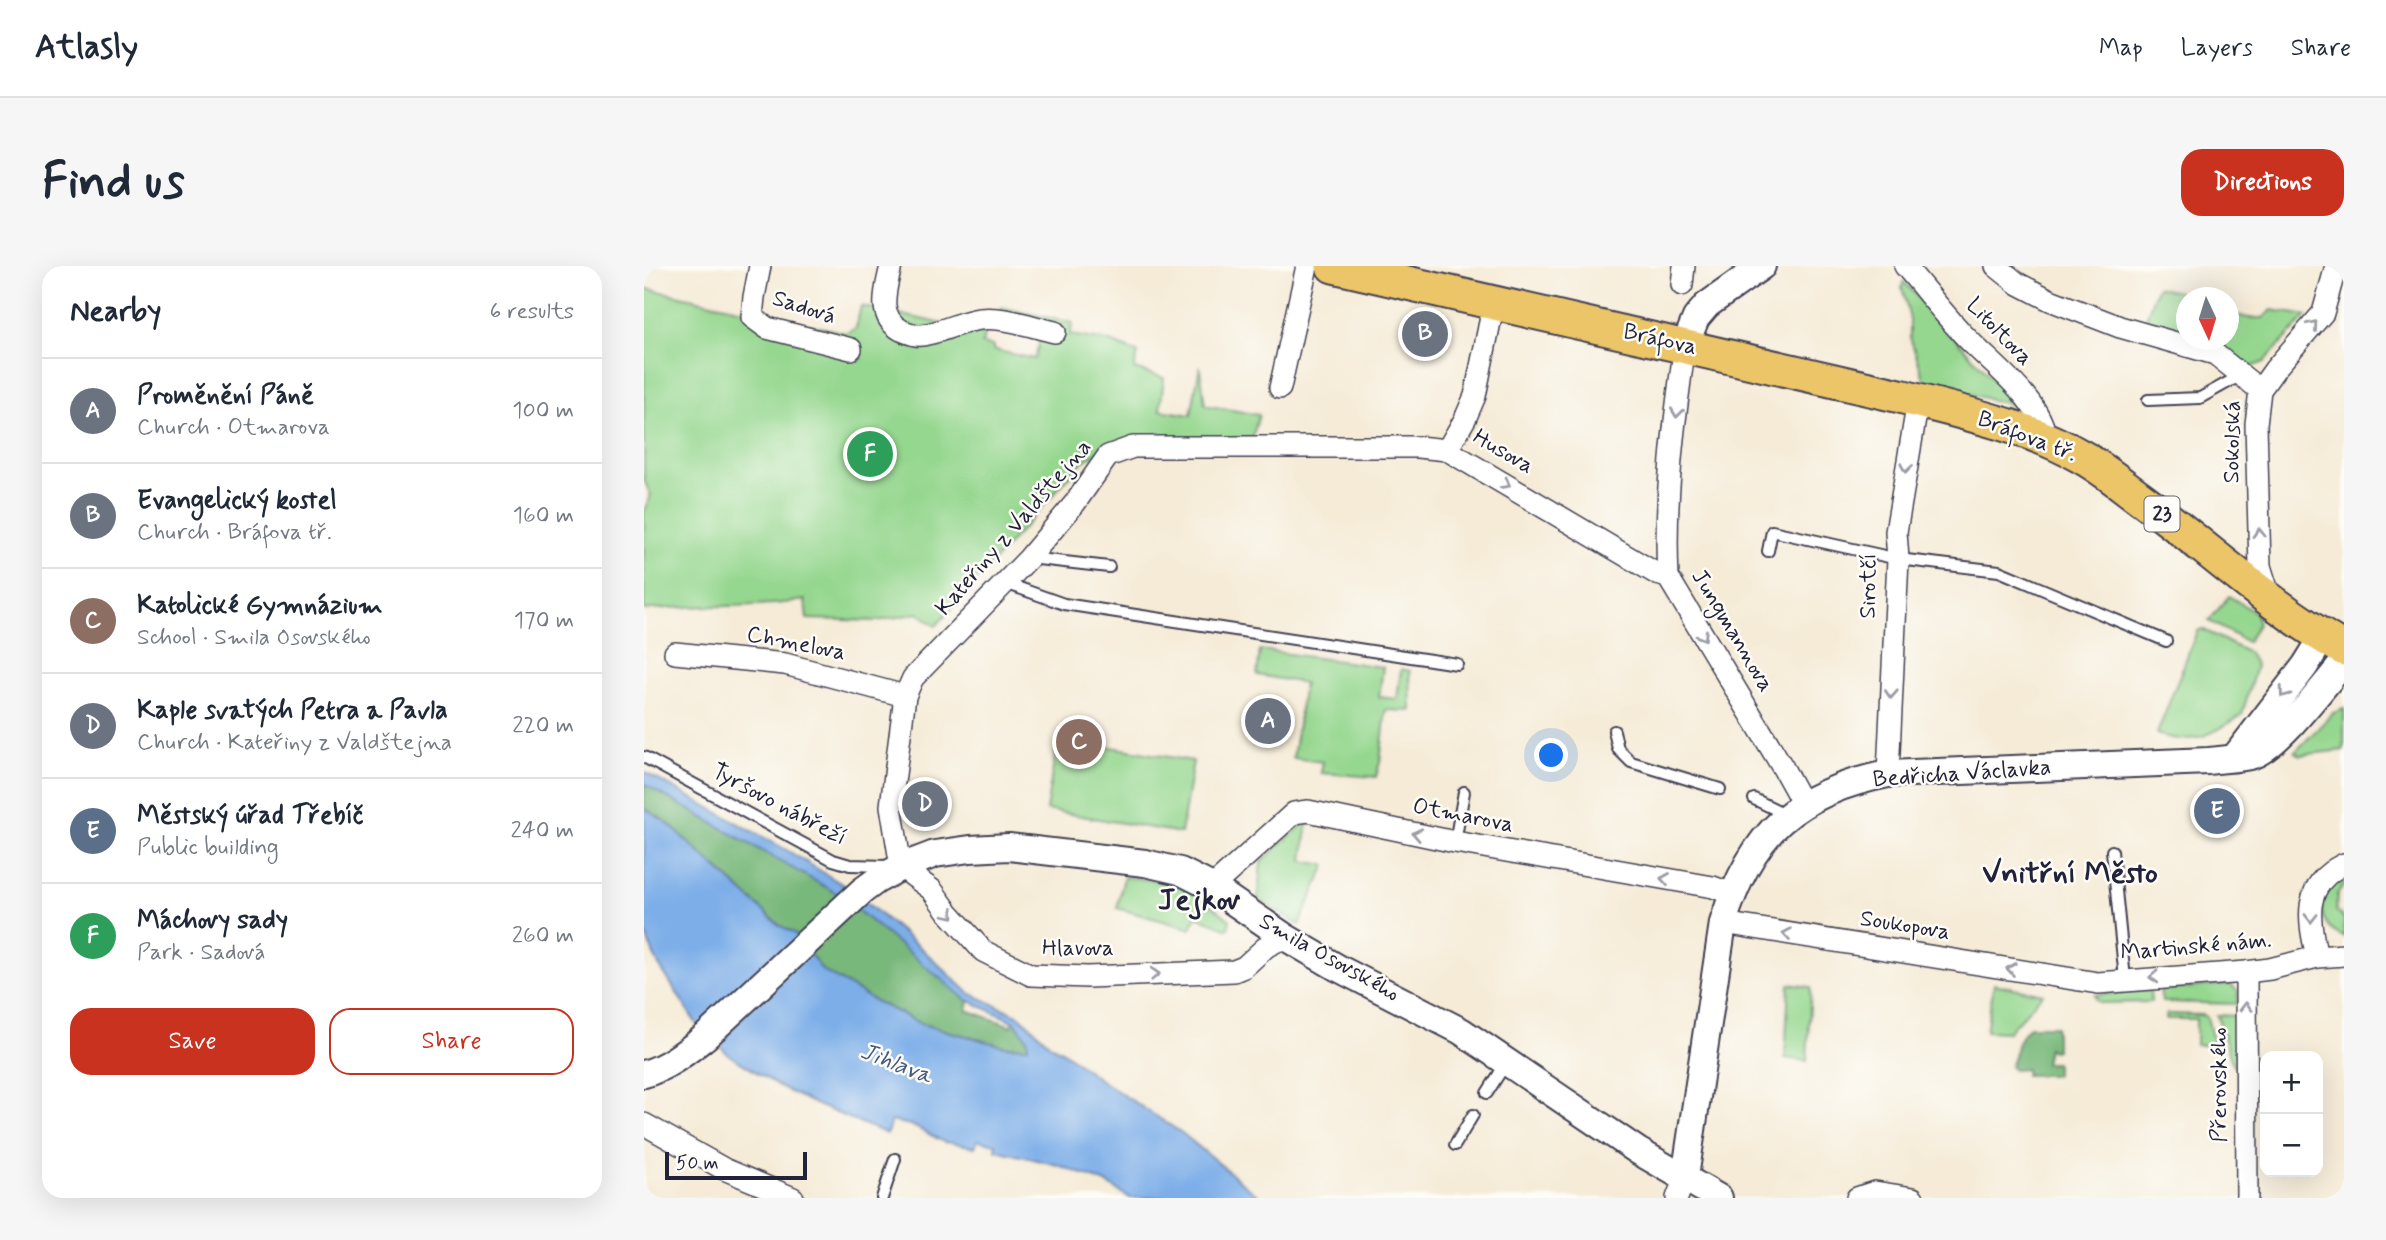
<!DOCTYPE html>
<html lang="en">
<head>
<meta charset="utf-8">
<style>
  :root { --surface:#fff; --page:#f6f6f7; --text:#1f2937; --muted:#747a83; --line:#e0e1e3; --accent:#c8321e }
  body { margin:0; font-family:Mynerve,sans-serif; background:var(--page); color:var(--text) }
  .controls { position:absolute; right:21px; bottom:21px; display:grid; overflow:hidden; border-radius:14px; box-shadow:0 7px 28px #0002 }
  .controls button { width:63px; height:63px; display:grid; place-items:center; padding:0; border:0; border-bottom:2px solid var(--line); background:var(--surface); color:var(--text); font:35px sans-serif }
  .compass { position:absolute; left:1532px; top:21px; width:63px; height:63px; border-radius:50%; background:var(--surface); box-shadow:0 7px 28px #0002; rotate:176deg }
  .scale { position:absolute; left:21px; bottom:18px; width:142px; box-sizing:border-box; padding-left:7px; border:4px solid #22223b; border-top:0; font-size:19px; line-height:24px; white-space:nowrap; color:#22223b; -webkit-text-stroke:5px #fdfcf7; paint-order:stroke }
  .you { position:absolute; left:908px; top:490px; width:24px; height:24px; margin:-18px; border:5px solid #fff; border-radius:50%; background:#1a73e8; box-shadow:0 0 0 10px #1a73e833 }
  .badge { display:grid; place-items:center; width:46px; height:46px; border-radius:50%; background:var(--accent); color:#fff; font-size:23px; font-weight:700 }
  .pin { position:absolute; translate:-50% -50%; border:4px solid #fff; box-shadow:0 2px 7px #0006 }
  .list { margin:0; padding:0; list-style:none }
  h2 { display:flex; justify-content:space-between; align-items:center; height:91px; margin:0; padding:0 28px; font-size:30px }
  h2 small { font-size:23px; font-weight:400; color:var(--muted) }
  .list li { display:grid; grid-template-columns:46px 1fr auto; gap:21px; align-items:center; box-sizing:border-box; height:105px; padding:0 28px; border-top:2px solid var(--line) }
  .list b { display:block; font-size:26px; white-space:nowrap }
  .list p { margin:0; font-size:23px; white-space:nowrap; color:var(--muted) }
  .list em { font-size:23px; font-style:normal; color:var(--muted) }
  .actions { display:flex; gap:14px; padding:21px 28px }
  .actions a { flex:1; padding:16px 0; border:2px solid var(--accent); border-radius:21px; text-align:center; font-size:24px; color:var(--accent) }
  .actions .main { background:var(--accent); color:#fff }
  .map { position:relative; flex:none; width:1700px; height:932px; overflow:hidden; border-radius:21px }
  header { display:flex; align-items:center; gap:42px; box-sizing:border-box; height:98px; padding:0 35px; background:var(--surface); border-bottom:2px solid var(--line) }
  header strong { font-size:33px }
  nav { display:flex; gap:38px; margin-inline-start:auto; font-size:24px }
  .intro { display:flex; align-items:center; justify-content:space-between; box-sizing:border-box; height:168px; padding:0 42px }
  h1 { margin:0; font-size:49px }
  .button { padding:18px 32px; border-radius:21px; background:var(--accent); color:#fff; font-size:24px; font-weight:700 }
  main { display:flex; gap:42px; padding:0 42px }
  aside { flex:1; background:var(--surface); border-radius:21px; box-shadow:0 7px 28px #0002 }
  .map>svg:first-child { display:block }
</style>
</head>
<body>
<header>
<strong>Atlasly</strong>
<nav><a>Map</a><a>Layers</a><a>Share</a></nav>
</header>
<div class="intro"><h1>Find us</h1><a class="button">Directions</a></div>
<main>
<aside>
<h2>Nearby<small>6 results</small></h2>
<ul class="list">
<li><span class="badge" style="background:#6b7280">A</span><div><b>Proměnění Páně</b><p>Church · Otmarova</p></div><em>100 m</em></li>
<li><span class="badge" style="background:#6b7280">B</span><div><b>Evangelický kostel</b><p>Church · Bráfova tř.</p></div><em>160 m</em></li>
<li><span class="badge" style="background:#8d6e63">C</span><div><b>Katolické Gymnázium</b><p>School · Smila Osovského</p></div><em>170 m</em></li>
<li><span class="badge" style="background:#6b7280">D</span><div><b>Kaple svatých Petra a Pavla</b><p>Church · Kateřiny z Valdštejna</p></div><em>220 m</em></li>
<li><span class="badge" style="background:#5c6f8a">E</span><div><b>Městský úřad Třebíč</b><p>Public building</p></div><em>240 m</em></li>
<li><span class="badge" style="background:#2e9e5b">F</span><div><b>Máchovy sady</b><p>Park · Sadová</p></div><em>260 m</em></li>
</ul>
<div class="actions"><a class="main">Save</a><a>Share</a></div>
</aside>
<div class="map">
<svg width="1700" height="932" viewBox="0 0 1700 932">
  <rect width="100%" height="100%" fill="#fdfcf7"/>
  <filter id="ink" filterUnits="userSpaceOnUse"><feTurbulence type="fractalNoise" baseFrequency=".0143" numOctaves="2"/><feDisplacementMap in="SourceGraphic" scale="14" xChannelSelector="R" yChannelSelector="G"/><feConvolveMatrix kernelMatrix="1 2 1 2 8 2 1 2 1" color-interpolation-filters="sRGB"/></filter>
  <filter id="wash" filterUnits="userSpaceOnUse"><feTurbulence type="fractalNoise" baseFrequency=".00686" numOctaves="4" result="noise"/><feDisplacementMap in="SourceGraphic" scale="28" xChannelSelector="R" yChannelSelector="G"/><feGaussianBlur stdDeviation="1.57" result="paint"/><feColorMatrix in="noise" values="0 0 0 0 0 0 0 0 0 0 0 0 0 0 0 0 0 1.4 0 .05"/><feComposite in="paint" operator="in"/></filter>
  <g filter="url(#wash)">
    <rect width="100%" height="100%" fill="#f5ebd7"/>
    <g fill="#95d78f" stroke="#5c7c65" stroke-width="2">
      <path d="M 1260,16 L 1374,141 L 1281,116 L 1266,71 L 1266,53 L 1258,21 Z"/>
      <path d="M 1513,21 L 1556,31 L 1542,32 L 1542,72 L 1501,55 Z"/>
      <path d="M 0,22 L 203,67 L 212,62 L 217,40 L 341,67 L 338,78 L 349,80 L 349,84 L 391,93 L 396,73 L 353,63 L 357,41 L 365,43 L 429,57 L 426,69 L 464,75 L 494,87 L 490,103 L 520,112 L 516,144 L 547,149 L 556,100 L 561,139 L 615,149 L 608,172 L 466,179 L 438,196 L 292,360 L 274,347 L 234,355 L 163,353 L 161,334 C 108,343 53,338 0,344 L 0,245 L 7,229 L 0,214 Z"/>
      <path d="M 1585,43 L 1586,47 L 1604,52 L 1619,52 L 1628,44 L 1663,50 L 1620,96 L 1605,102 L 1547,74 L 1584,74 Z"/>
      <path d="M 1585,330 L 1612,347 L 1614,358 L 1603,376 L 1565,355 Z"/>
      <path d="M 1558,363 L 1605,387 L 1612,400 L 1598,449 C 1568,468 1549,481 1513,468 L 1553,365 Z"/>
      <path d="M 616,384 L 739,401 L 735,431 L 753,433 L 757,403 L 766,405 L 767,445 L 742,444 L 736,496 L 732,511 L 677,507 L 679,496 L 649,492 L 660,417 L 613,409 Z"/>
      <path d="M 1700,443 L 1700,484 L 1656,489 L 1651,486 L 1689,447 Z"/>
      <path d="M 414,472 L 549,495 L 537,567 L 402,544 Z"/>
      <path d="M 664,554 L 659,595 L 682,599 L 655,659 L 614,633 L 617,596 Z"/>
      <path d="M 480,611 L 528,616 L 555,629 L 586,654 L 584,663 L 552,650 L 547,663 L 473,642 Z"/>
      <path d="M 1696,612 L 1700,612 L 1700,620 L 1693,628 L 1692,645 L 1700,653 L 1700,671 C 1671,660 1672,628 1696,612 Z"/>
      <path d="M 1145,718 L 1167,721 L 1163,795 L 1141,792 Z"/>
      <path d="M 1350,718 L 1399,728 L 1364,766 L 1342,765 Z"/>
      <path d="M 1585,718 L 1594,725 L 1593,738 L 1518,736 L 1516,724 Z"/>
      <path d="M 1506,724 L 1507,736 L 1456,737 L 1452,734 L 1451,729 Z"/>
      <path d="M 1523,748 L 1558,749 L 1563,751 L 1570,779 L 1552,779 L 1552,753 L 1522,753 Z"/>
      <path d="M 1573,749 L 1593,750 L 1592,799 L 1589,800 Z"/>
    </g>
    <g fill="#78b87a" stroke="#4d6d5a" stroke-width="2">
      <path d="M 0,518 L 194,628 L 325,735 L 323,744 L 367,760 L 369,755 L 371,756 L 383,773 L 384,782 L 360,780 L 277,758 L 231,735 L 178,704 L 150,667 L 135,659 L 22,556 L 0,542 Z"/>
      <path d="M 1385,760 L 1412,760 L 1412,784 L 1408,785 L 1404,782 L 1401,797 L 1412,797 L 1412,809 L 1381,809 L 1382,803 L 1369,804 L 1366,800 C 1374,786 1369,777 1385,760 Z"/>
    </g>
    <path fill="#7daee8" stroke="#506892" stroke-width="2" d="M 0,506 L 141,583 L 206,623 L 279,684 L 325,727 L 376,750 L 408,780 L 418,785 L 455,813 L 538,867 L 617,932 L 486,932 L 460,916 L 414,899 L 352,884 L 352,878 L 334,874 L 331,881 L 304,876 L 302,877 L 267,859 L 247,855 L 243,868 L 173,839 L 138,822 L 85,789 L 52,757 L 13,696 L 0,665 L 0,542 L 22,556 L 135,659 L 150,667 L 178,704 L 231,735 L 277,758 L 360,780 L 384,781 L 383,772 L 371,756 L 321,733 L 194,628 L 0,518 Z"/>
  </g>
  <g filter="url(#ink)">
    <g fill="none" stroke-linecap="round" stroke-linejoin="round">
      <g stroke="#424052" stroke-width="14">
        <g id="service">
          <path d="M 1504,134 L 1556,132 L 1599,108"/>
          <path d="M 1124,285 L 1128,265 L 1254,293 L 1355,305 L 1522,375"/>
          <path d="M 385,292 L 465,301"/>
          <path d="M 361,317 L 420,338 L 813,398"/>
          <path d="M 970,465 L 974,483 L 987,496 L 1076,523"/>
          <path d="M 0,491 L 189,594 L 206,599 L 244,600"/>
          <path d="M 1110,533 L 1143,549"/>
          <path d="M 811,576 L 820,526"/>
          <path d="M 1468,585 L 1481,713"/>
          <path d="M 843,827 L 862,797"/>
          <path d="M 811,879 L 829,849"/>
          <path d="M 238,932 L 251,893"/>
        </g>
      </g>
      <g stroke="#424052" stroke-width="24">
        <g id="minor">
          <path d="M 116,0 L 110,31 L 108,51 L 123,62 L 207,83"/>
          <path d="M 247,0 C 242,23 232,50 257,64 C 266,68 274,71 283,68 C 301,65 318,55 336,53 C 360,50 388,61 411,66"/>
          <path d="M 1261,0 C 1280,22 1298,46 1318,67 C 1345,97 1397,132 1402,173"/>
          <path d="M 1352,0 L 1373,17 L 1406,34 L 1476,61 L 1571,88 L 1616,124"/>
          <path d="M 1038,19 L 1040,0"/>
          <path d="M 1041,79 C 1030,155 1020,235 1024,311 L 1139,502 L 1159,538"/>
          <path d="M 636,122 L 663,0"/>
          <path d="M 803,184 L 821,153 L 831,130 L 850,36"/>
          <path d="M 1626,332 L 1616,300 L 1612,158 L 1616,124 L 1631,103 L 1679,47 L 1692,0"/>
          <path d="M 31,387 L 141,398 L 261,430"/>
          <path d="M 1244,508 L 1254,293 L 1252,266 L 1274,135"/>
          <path d="M 568,621 L 650,547 L 664,545 L 811,576 L 1069,621 L 1088,628"/>
          <path d="M 1079,657 L 1454,717 L 1602,706 L 1626,703 L 1673,691 C 1664,653 1658,618 1700,598"/>
          <path d="M 641,671 L 623,680 L 600,701 L 590,705 L 444,711 L 387,709 L 339,685 L 304,646 L 288,624 L 257,601 L 247,540 L 261,430 L 269,412 L 385,292 L 431,237 L 464,190 L 489,181 L 774,181 L 803,184 L 1013,308 L 1024,311"/>
          <path d="M 1673,691 L 1700,689"/>
          <path d="M 1602,706 L 1603,932"/>
          <path d="M 0,858 L 80,903 L 149,932"/>
          <path d="M 1033,932 L 1041,911"/>
          <path d="M 1213,932 L 1231,926 L 1269,932"/>
        </g>
      </g>
      <g stroke="#424052" stroke-width="30">
        <g id="tertiary">
          <path d="M 1041,79 L 1052,52 L 1063,39 L 1118,0"/>
          <path d="M 1591,491 L 1661,400 L 1679,371"/>
          <path d="M 0,808 C 24,801 42,786 61,771 L 218,625 L 233,614 L 257,601 L 291,588 L 326,583 L 365,581 L 501,597 L 536,605 L 568,621 L 641,671 L 694,702 L 817,765 L 994,885 L 1075,932"/>
          <path d="M 1041,911 L 1079,657 C 1107,566 1152,526 1244,508 L 1565,495 C 1579,493 1595,493 1609,489 C 1635,480 1681,418 1700,396"/>
        </g>
      </g>
      <g stroke="#424052" stroke-width="37">
        <path id="primary" d="M 689,0 L 1256,130 C 1318,147 1382,159 1438,191 C 1458,202 1476,217 1495,231 C 1563,281 1626,341 1700,383"/>
      </g>
      <use href="#service" stroke="#fff" stroke-width="10"/>
      <use href="#minor" stroke="#fff" stroke-width="21"/>
      <use href="#tertiary" stroke="#fff" stroke-width="26"/>
      <use href="#primary" stroke="#ecc569" stroke-width="33"/>
    </g>
    <defs><path id="oneway-chevron" d="M-2-3.5L2.5 0L-2 3.5" fill="none" stroke-width="1.6" stroke-linecap="round" stroke-linejoin="round" transform="scale(1.75)"/></defs>
    <g stroke="#9c9ca7">
      <use href="#oneway-chevron" transform="translate(1669 59) rotate(-50)"/>
      <use href="#oneway-chevron" transform="translate(1033 147) rotate(97)"/>
      <use href="#oneway-chevron" transform="translate(1262 202) rotate(99)"/>
      <use href="#oneway-chevron" transform="translate(862 218) rotate(30)"/>
      <use href="#oneway-chevron" transform="translate(1615 267) rotate(-91)"/>
      <use href="#oneway-chevron" transform="translate(1059 370) rotate(59)"/>
      <use href="#oneway-chevron" transform="translate(1640 427) rotate(127)"/>
      <use href="#oneway-chevron" transform="translate(1247 428) rotate(93)"/>
      <use href="#oneway-chevron" transform="translate(773 568) rotate(-168)"/>
      <use href="#oneway-chevron" transform="translate(1021 613) rotate(-170)"/>
      <use href="#oneway-chevron" transform="translate(306 648) rotate(50)"/>
      <use href="#oneway-chevron" transform="translate(1667 652) rotate(90)"/>
      <use href="#oneway-chevron" transform="translate(1143 668) rotate(-171)"/>
      <use href="#oneway-chevron" transform="translate(1367 703) rotate(-171)"/>
      <use href="#oneway-chevron" transform="translate(511 708) rotate(-2)"/>
      <use href="#oneway-chevron" transform="translate(1510 711) rotate(177)"/>
      <use href="#oneway-chevron" transform="translate(1602 741) rotate(-90)"/>
    </g>
  </g>
  <g text-anchor="middle" dominant-baseline="central" stroke-width="5" stroke-linejoin="round" paint-order="stroke">
    <rect fill="#fdfcf7" stroke="#646373" stroke-width="2" x="1500.5" y="230.5" width="35" height="35" rx="5"/>
    <g font-size="21" font-weight="bold" fill="#22223b">
      <text x="1518" y="248">23</text>
    </g>
    <g font-size="23" fill="#22223b" stroke="#fdfcf7">
      <text transform="translate(160 42) rotate(18)">Sadová</text>
      <text transform="translate(1355 66) rotate(46)">Litoltova</text>
      <text transform="translate(1016 74) rotate(13)">Bráfova</text>
      <text transform="translate(1383 171) rotate(21)">Bráfova tř.</text>
      <text transform="translate(1589 176) rotate(-89)">Sokolská</text>
      <text transform="translate(859 186) rotate(30)">Husova</text>
      <text transform="translate(370 262) rotate(-49)">Kateřiny z Valdštejna</text>
      <text transform="translate(1225 320) rotate(-89)">Sirotčí</text>
      <text transform="translate(1088 365) rotate(59)">Jungmannova</text>
      <text transform="translate(152 378) rotate(11)">Chmelova</text>
      <text transform="translate(1318 508) rotate(-4)">Bedřicha Václavka</text>
      <text transform="translate(135 539) rotate(28)">Tyršovo nábřeží</text>
      <text transform="translate(819 550) rotate(11)">Otmarova</text>
      <text transform="translate(1261 660) rotate(9)">Soukopova</text>
      <text transform="translate(1552 681) rotate(-5)">Martinské nám.</text>
      <text x="434" y="683">Hlavova</text>
      <text transform="translate(685 692) rotate(29)">Smila Osovského</text>
      <text transform="translate(1576 819) rotate(-90)">Přerovského</text>
    </g>
    <g font-size="24" font-style="italic" fill="#465a80" stroke="#fdfcf7">
      <text transform="translate(252 798) rotate(21)">Jihlava</text>
    </g>
    <g font-size="30" font-weight="bold" fill="#22223b" stroke="#fdfcf7">
      <text x="1426" y="607">Vnitřní Město</text>
      <text x="555" y="634">Jejkov</text>
    </g>
  </g>
</svg>
<div class="controls">
<button>+</button>
<button>−</button>
</div>
<svg class="compass" viewBox="-18 -18 36 36"><path d="M0-13l5 13h-10z" fill="#e53935"/><path d="M0 13l5-13h-10z" fill="#747a83"/></svg>
<div class="scale">50 m</div>
<div class="you"></div>
<div class="pin badge" style="left:624px;top:455px;background:#6b7280">A</div>
<div class="pin badge" style="left:781px;top:68px;background:#6b7280">B</div>
<div class="pin badge" style="left:435px;top:476px;background:#8d6e63">C</div>
<div class="pin badge" style="left:281px;top:538px;background:#6b7280">D</div>
<div class="pin badge" style="left:1573px;top:545px;background:#5c6f8a">E</div>
<div class="pin badge" style="left:226px;top:188px;background:#2e9e5b">F</div>
</div>
</main>
</body>
</html>
